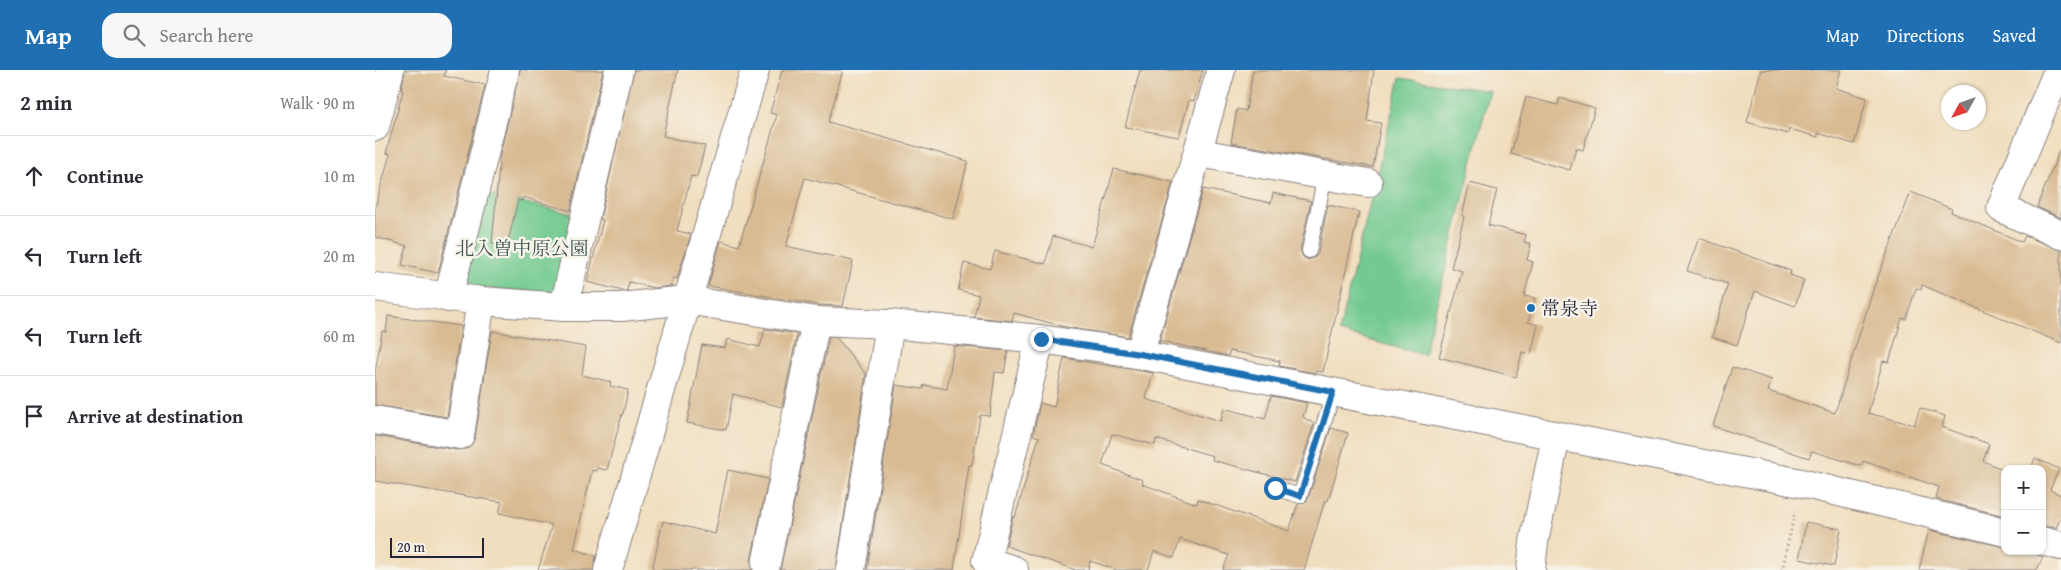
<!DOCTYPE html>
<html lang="en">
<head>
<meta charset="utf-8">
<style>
  :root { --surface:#fff; --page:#f7f7f7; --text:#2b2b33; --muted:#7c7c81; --line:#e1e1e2; --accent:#1f6fb2 }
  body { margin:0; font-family:"Gentium Book Plus","Noto Serif JP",serif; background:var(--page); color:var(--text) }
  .controls { position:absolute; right:15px; bottom:15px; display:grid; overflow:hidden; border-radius:10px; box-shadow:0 1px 4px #0004 }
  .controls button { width:45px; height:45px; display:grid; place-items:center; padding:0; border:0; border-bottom:1px solid var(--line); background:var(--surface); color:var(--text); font:25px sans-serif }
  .compass { position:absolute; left:1566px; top:15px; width:45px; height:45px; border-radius:50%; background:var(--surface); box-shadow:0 1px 4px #0004; rotate:230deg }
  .scale { position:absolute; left:15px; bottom:12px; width:94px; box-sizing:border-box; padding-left:5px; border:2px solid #22223b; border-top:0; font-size:14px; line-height:18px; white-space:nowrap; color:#22223b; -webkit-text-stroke:4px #f7f3e8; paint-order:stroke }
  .stop { position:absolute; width:15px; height:15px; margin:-11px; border:4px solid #1f6fb2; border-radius:50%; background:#fff }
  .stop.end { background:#1f6fb2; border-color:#fff; box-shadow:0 1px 5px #0008 }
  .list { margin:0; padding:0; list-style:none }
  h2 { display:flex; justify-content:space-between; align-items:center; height:65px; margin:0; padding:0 20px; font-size:21px }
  h2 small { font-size:16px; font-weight:400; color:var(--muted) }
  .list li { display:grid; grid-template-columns:32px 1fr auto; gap:15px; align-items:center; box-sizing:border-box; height:80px; padding:0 20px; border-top:1px solid var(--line) }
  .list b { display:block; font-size:19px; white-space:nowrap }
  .list em { font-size:16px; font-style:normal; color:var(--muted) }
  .icon { flex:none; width:28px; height:28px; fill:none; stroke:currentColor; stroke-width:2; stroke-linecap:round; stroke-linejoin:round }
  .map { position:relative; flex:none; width:1686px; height:500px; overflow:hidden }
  header { display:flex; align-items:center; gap:30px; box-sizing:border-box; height:70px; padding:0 25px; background:var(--accent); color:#fff }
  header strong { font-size:24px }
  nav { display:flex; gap:28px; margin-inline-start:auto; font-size:18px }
  .search { width:350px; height:45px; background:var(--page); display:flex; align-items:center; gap:12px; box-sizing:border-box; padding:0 18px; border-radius:15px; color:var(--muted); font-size:19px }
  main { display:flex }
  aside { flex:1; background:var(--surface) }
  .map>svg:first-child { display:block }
</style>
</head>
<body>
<header>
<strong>Map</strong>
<div class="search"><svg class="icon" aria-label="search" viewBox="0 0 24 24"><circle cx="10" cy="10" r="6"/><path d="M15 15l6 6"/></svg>Search here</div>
<nav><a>Map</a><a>Directions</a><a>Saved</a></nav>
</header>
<main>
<aside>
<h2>2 min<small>Walk · 90 m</small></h2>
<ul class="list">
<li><svg class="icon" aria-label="ahead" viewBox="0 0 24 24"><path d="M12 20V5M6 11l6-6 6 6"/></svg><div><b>Continue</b></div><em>10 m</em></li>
<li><svg class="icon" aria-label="left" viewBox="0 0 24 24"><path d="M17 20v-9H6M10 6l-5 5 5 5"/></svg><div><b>Turn left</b></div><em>20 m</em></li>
<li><svg class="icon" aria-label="left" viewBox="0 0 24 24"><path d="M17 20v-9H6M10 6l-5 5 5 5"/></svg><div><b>Turn left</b></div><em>60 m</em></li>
<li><svg class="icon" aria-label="arrive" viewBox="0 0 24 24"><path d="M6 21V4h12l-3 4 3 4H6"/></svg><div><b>Arrive at destination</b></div></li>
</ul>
</aside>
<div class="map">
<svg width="1686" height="500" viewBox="0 0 1686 500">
  <rect width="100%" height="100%" fill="#f7f3e8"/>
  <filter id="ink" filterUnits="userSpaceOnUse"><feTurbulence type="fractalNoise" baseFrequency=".02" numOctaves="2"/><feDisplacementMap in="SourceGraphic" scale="10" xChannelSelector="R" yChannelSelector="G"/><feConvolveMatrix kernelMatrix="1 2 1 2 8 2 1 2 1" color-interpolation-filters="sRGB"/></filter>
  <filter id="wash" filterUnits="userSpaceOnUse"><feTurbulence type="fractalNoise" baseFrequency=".0096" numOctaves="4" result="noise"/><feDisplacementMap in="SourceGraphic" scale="20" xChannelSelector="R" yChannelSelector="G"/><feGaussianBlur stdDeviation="1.12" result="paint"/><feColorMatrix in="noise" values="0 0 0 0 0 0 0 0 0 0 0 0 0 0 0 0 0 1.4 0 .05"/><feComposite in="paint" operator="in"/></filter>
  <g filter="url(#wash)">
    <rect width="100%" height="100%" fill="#f1debf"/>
    <g fill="#73ca90" stroke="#4a7666">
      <path d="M 1025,8 L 1115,21 L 1049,285 L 964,262 Z"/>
      <path d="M 111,124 L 199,144 L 181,223 L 100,218 L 91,208 Z"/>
    </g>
    <g id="blocks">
      <g fill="#d9bb93">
        <path d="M 30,0 L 71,0 L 69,6 L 110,15 L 63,203 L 27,195 L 32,176 L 0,167 L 0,138 L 15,84 L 11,83 L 28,21 L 26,20 Z"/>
        <path d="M 145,0 L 228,0 L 195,141 L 148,127 L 147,131 L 143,130 L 132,176 L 117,174 L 125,85 Z"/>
        <path d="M 259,0 L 303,0 L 288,66 L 330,76 L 322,107 L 316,106 L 302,161 L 316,164 L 302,209 L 298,208 L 296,216 L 279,218 L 254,212 L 252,221 L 248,221 L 212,212 L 228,150 L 225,149 Z"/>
        <path d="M 407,0 L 468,0 L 453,52 L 593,91 L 578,149 L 430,108 L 411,176 L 478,191 L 468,236 L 443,235 L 333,216 L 346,171 L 364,176 L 402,45 L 395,43 Z"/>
        <path d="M 765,0 L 828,0 L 819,31 L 814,30 L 804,67 L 750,57 Z"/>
        <path d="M 878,0 L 999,0 L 992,51 L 1006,53 L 998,97 L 856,73 L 862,39 L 871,41 Z"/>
        <path d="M 1386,0 L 1466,0 L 1461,18 L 1492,28 L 1479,74 L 1443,63 L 1443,67 L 1414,59 L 1413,64 L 1372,52 Z"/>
        <path d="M 1151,27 L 1183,35 L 1185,28 L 1220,38 L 1208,80 L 1201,78 L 1195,100 L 1136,84 Z"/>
        <path d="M 1685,79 L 1686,80 L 1686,148 L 1662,137 Z"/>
        <path d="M 739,99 L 798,112 L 753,267 L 690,257 L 639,243 L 637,251 L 599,247 L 604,225 L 583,220 L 589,193 L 615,199 L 620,181 L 670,194 L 678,166 L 717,177 Z"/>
        <path d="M 1095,113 L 1122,120 L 1113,155 L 1151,165 L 1149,172 L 1156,174 L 1152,190 L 1158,192 L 1149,226 L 1160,228 L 1153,252 L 1163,255 L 1156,284 L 1147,282 L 1141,307 L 1064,287 L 1087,201 L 1076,198 L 1089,147 L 1087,146 Z"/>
        <path d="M 828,119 L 896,133 L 898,123 L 936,131 L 925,180 L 928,187 L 933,190 L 940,187 L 943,183 L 953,135 L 984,142 L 948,302 L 941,301 L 940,303 L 904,296 L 905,291 L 855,281 L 853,286 L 786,271 L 784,273 Z"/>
        <path d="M 1536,122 L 1577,139 L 1576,142 L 1647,172 L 1650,166 L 1686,180 L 1686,273 L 1547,215 L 1546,220 L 1541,218 L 1531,249 L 1527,248 L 1514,292 L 1508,291 L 1493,343 L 1539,355 L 1545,338 L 1570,346 L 1567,357 L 1614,374 L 1608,391 L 1630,400 L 1630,446 L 1561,429 L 1564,417 L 1488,391 L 1486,396 L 1437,381 L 1434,388 L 1338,356 L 1357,297 L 1397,310 L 1393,321 L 1460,343 L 1499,217 Z"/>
        <path d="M 1324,168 L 1416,201 L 1415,205 L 1429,210 L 1420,236 L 1380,221 L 1362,275 L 1337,267 L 1353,214 L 1312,201 Z"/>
        <path d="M 13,246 L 86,256 L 72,347 L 0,335 L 0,303 L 7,261 L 11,262 Z"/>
        <path d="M 390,259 L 422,264 L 407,337 L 358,324 L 351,360 L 312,353 L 327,275 L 350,278 L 352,269 L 385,277 Z"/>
        <path d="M 117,261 L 211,277 L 207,305 L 236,312 L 235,316 L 253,320 L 248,344 L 247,344 L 232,400 L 222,398 L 222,401 L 217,400 L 199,479 L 221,486 L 218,500 L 163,500 L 177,455 L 124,443 L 127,432 L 0,411 L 0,366 L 82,380 L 91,379 L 97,374 L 100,367 Z"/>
        <path d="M 454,267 L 461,267 L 491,304 L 461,500 L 405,500 Z"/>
        <path d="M 579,276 L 633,281 L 629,303 L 620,302 L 615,346 L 605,345 L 597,395 L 594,395 L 579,500 L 492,500 L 521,315 L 548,319 L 549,315 L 572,319 Z"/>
        <path d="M 689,288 L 778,303 L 771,329 L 846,351 L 849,338 L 890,349 L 896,326 L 932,333 L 928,347 L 939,354 L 920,412 L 837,390 L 838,386 L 781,369 L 780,375 L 737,364 L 727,395 L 768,410 L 767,414 L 822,434 L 823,429 L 914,461 L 923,434 L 930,433 L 933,429 L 956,358 L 973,363 L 953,431 L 950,430 L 929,500 L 848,500 L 854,485 L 805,469 L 799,488 L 779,481 L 773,500 L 742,500 L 715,491 L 713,500 L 701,500 L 631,476 L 638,446 L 640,447 L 664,367 L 658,365 L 665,333 L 679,337 Z"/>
        <path d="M 1660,388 L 1684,399 L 1675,420 L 1686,425 L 1686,447 L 1681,458 L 1667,456 L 1667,399 L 1656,399 Z"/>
        <path d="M 353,400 L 393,409 L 376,491 L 377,500 L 277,500 L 288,451 L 340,464 Z"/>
        <path d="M 1431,452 L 1466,459 L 1459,496 L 1424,489 Z"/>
        <path d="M 1554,460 L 1630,477 L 1630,481 L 1655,481 L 1668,487 L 1662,500 L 1544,500 Z"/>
      </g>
    </g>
  </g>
  <g filter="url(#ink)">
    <use href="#blocks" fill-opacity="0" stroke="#8a807d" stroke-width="1"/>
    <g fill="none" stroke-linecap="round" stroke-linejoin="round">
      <g stroke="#8a807d" stroke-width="16">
        <g id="service">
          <path d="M 934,181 L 950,106"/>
          <path d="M 900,418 L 925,426 L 959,322"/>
        </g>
      </g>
      <g stroke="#8a807d" stroke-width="30">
        <g id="minor">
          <path d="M 1683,0 L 1626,138 L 1686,165"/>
          <path d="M 0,57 L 15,0"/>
          <path d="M 824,83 L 993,113"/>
          <path d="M 0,217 L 106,231 L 189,237 L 246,237 L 311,230 L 441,251 L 515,254 L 665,269 L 735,279 L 1426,413 L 1630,462"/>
          <path d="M 73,228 L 130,0"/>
          <path d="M 189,237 L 244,0"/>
          <path d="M 765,283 L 846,0"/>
          <path d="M 0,350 L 85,365 L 106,231"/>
          <path d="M 1667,471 L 1686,476"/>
          <path d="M 391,494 L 441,251"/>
          <path d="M 233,500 L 380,0"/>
          <path d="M 476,500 L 515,254"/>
          <path d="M 639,500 L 611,491 L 665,269"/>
          <path d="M 1156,500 L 1159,472 L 1181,367"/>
        </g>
      </g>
      <path stroke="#8a807d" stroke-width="3" stroke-dasharray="1 4" stroke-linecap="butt" d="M 1407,500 L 1420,441"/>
      <use href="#service" stroke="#fff" stroke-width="14"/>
      <use href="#minor" stroke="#fff" stroke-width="28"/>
    </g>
  </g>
  <g fill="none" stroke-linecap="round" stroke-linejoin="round" filter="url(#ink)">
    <path stroke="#1f6fb2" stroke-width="6" d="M 666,269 L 765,284 L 958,322 L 925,426 L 900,418"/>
  </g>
  <circle fill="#1f6fb2" stroke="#f7f3e8" stroke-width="2" cx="1156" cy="238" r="5"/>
  <g text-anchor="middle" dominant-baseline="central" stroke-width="5" stroke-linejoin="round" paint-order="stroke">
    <g font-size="19" fill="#3a5454" stroke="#f7f3e8">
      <text x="147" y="178">北入曽中原公園</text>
    </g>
    <g font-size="19" fill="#22223b" stroke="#f7f3e8" text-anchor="start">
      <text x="1166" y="238">常泉寺</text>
    </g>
  </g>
</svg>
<div class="controls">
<button>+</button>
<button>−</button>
</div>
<svg class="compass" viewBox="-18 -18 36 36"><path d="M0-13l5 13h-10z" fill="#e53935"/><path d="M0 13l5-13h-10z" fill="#7c7c81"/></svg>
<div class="scale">20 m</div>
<div class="stop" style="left:900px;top:418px"></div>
<div class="stop end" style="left:666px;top:269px"></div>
</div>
</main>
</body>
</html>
